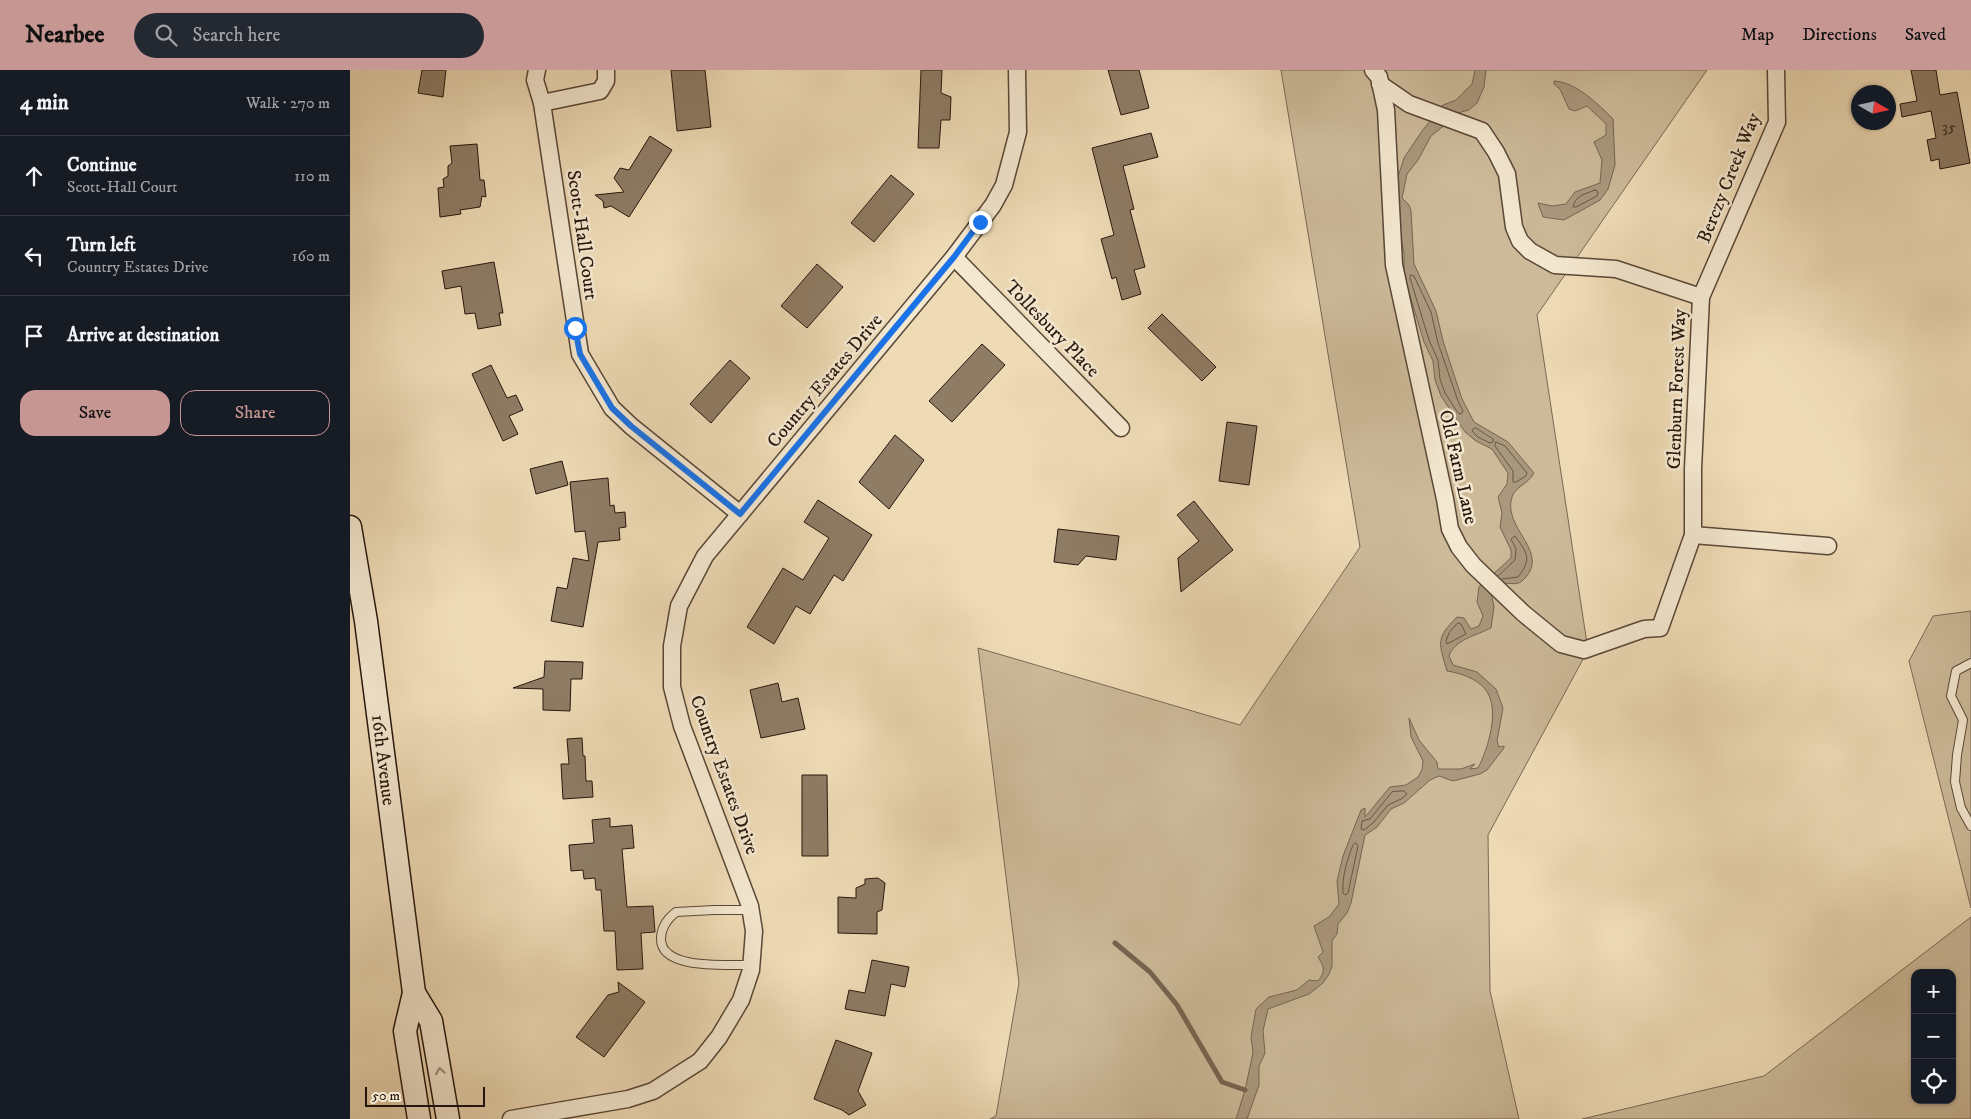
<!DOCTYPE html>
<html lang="en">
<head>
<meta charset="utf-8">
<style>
  :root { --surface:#171b24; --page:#242831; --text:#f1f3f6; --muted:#9ea1a6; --line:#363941; --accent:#c59692 }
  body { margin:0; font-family:"IM FELL DW Pica",serif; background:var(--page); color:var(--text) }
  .controls { position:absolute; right:15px; bottom:15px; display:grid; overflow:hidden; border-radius:10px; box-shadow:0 1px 4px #0004 }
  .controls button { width:45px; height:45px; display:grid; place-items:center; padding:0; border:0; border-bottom:1px solid var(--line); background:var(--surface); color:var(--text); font:25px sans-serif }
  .compass { position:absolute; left:1501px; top:15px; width:45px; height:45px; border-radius:50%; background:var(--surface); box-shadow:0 1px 4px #0004; rotate:99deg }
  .scale { position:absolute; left:15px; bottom:12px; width:120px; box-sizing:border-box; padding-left:5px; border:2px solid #27160d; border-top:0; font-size:14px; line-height:18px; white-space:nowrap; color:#27160d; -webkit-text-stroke:4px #f4e8d0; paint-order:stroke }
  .stop { position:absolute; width:15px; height:15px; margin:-11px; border:4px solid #1a73e8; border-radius:50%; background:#fff }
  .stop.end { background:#1a73e8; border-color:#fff; box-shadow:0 1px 5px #0008 }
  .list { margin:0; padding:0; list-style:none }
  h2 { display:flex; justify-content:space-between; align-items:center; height:65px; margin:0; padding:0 20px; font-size:21px }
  h2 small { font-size:16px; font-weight:400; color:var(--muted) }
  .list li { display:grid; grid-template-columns:32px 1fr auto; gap:15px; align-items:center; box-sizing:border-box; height:80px; padding:0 20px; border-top:1px solid var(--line) }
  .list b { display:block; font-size:19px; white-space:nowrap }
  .list p { margin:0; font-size:16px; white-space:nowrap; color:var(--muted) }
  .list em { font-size:16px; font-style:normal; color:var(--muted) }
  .actions { display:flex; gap:10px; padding:15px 20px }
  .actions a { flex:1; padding:11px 0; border:1px solid var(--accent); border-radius:15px; text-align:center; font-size:18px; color:var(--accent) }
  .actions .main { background:var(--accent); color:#111 }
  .icon { flex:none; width:28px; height:28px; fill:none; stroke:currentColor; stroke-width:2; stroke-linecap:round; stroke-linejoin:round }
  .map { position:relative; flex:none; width:1621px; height:1049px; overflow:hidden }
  header { display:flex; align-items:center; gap:30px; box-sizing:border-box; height:70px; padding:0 25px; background:var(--accent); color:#111 }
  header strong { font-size:24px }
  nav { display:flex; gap:28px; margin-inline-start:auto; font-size:18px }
  .search { width:350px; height:45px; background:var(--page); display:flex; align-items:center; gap:12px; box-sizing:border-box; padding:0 18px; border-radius:28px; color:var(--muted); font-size:19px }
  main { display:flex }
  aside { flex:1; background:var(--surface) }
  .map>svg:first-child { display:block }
</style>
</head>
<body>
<header>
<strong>Nearbee</strong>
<div class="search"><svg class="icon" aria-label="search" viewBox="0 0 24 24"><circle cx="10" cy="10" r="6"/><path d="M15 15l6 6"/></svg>Search here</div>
<nav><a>Map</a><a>Directions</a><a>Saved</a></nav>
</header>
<main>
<aside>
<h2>4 min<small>Walk · 270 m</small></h2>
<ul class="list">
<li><svg class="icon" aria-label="ahead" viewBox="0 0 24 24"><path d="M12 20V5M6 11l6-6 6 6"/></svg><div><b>Continue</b><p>Scott-Hall Court</p></div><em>110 m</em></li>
<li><svg class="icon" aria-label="left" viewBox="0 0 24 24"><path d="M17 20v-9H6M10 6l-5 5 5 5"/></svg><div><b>Turn left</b><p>Country Estates Drive</p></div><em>160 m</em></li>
<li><svg class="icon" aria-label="arrive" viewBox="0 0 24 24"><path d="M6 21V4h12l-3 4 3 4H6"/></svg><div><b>Arrive at destination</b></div></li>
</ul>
<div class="actions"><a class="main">Save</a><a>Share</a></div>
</aside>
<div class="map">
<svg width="1621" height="1049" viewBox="0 0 1621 1049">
  <rect width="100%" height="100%" fill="#eedbb6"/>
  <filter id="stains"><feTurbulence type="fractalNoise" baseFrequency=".004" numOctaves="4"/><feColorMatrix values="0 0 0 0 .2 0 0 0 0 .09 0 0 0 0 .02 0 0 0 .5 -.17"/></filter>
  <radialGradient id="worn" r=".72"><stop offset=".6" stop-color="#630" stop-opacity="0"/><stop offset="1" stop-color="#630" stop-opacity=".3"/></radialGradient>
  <g fill="#ccba99" stroke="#7a6853" fill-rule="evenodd">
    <path d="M 931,0 L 1357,0 L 1187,245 L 1238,580 L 1138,765 L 1140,921 L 1169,1049 L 640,1049 L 646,1046 L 669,913 L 628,578 L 890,655 L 1010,477 Z"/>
    <path d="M 1621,541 L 1621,838 L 1559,591 L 1583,546 Z"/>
    <path d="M 1621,847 L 1621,1049 L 1232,1049 L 1414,1006 ZM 1565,903 L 1602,903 L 1602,1030 L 1565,1030 Z"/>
  </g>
  <g fill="#aa987d" stroke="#766450">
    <path d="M 1125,0 L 1136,0 L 1134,17 L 1127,33 L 1119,40 L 1111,42 L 1081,66 L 1068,90 L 1057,104 L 1052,128 L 1059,135 L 1061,141 L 1064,194 L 1086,241 L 1093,271 L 1112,329 L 1124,352 L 1158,372 L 1184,403 C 1177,416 1163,416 1161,431 C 1156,461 1202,484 1172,511 C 1166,516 1160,512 1154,514 C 1149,515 1145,520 1141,522 L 1144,537 L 1141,558 C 1127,565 1104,570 1099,586 L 1103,595 L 1127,602 L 1146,619 L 1153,638 L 1147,671 L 1149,677 L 1154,676 L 1154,678 L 1137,700 L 1130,704 L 1103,711 L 1089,706 L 1080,710 L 1054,733 L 1041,739 L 1027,757 L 1015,765 L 1001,833 L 997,843 L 988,854 L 987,864 L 982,871 L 982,896 L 979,904 L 973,913 L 959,924 L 918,939 L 913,961 L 915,983 L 909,996 L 909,1015 L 897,1049 L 886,1049 L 895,1020 L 903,983 L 901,967 L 906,939 L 919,927 L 947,920 L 959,910 L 968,911 C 976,901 974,897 968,887 L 973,882 L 964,856 L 979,847 L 989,834 L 987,811 L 993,786 L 1011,740 L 1015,738 L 1015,747 L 1040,717 L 1056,715 L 1068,707 L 1072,700 L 1073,691 L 1061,667 L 1059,648 L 1069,670 L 1087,692 L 1088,699 L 1111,699 L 1125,694 L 1120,699 L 1128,698 C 1138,679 1151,638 1135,619 C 1126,608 1110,603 1097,601 C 1089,573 1085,569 1107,547 L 1114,548 L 1121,559 L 1129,556 L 1133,546 L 1127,532 L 1129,517 L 1161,488 L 1161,480 L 1150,457 L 1152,443 L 1148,427 L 1157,414 L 1158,403 L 1142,379 L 1126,371 L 1115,362 L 1091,326 L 1085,310 L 1083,291 L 1074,272 L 1054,206 L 1054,184 L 1046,142 L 1046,113 L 1054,88 L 1072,61 L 1093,35 L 1106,30 L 1122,14 Z"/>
    <path d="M 1204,11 C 1226,12 1248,34 1263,49 L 1265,95 L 1258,119 L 1250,130 L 1214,150 L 1193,147 L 1188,133 L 1202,136 L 1216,134 L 1225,122 L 1250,113 L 1252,90 L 1244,72 L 1256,65 L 1256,54 L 1237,36 L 1225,41 L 1219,39 L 1210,19 L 1204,14 Z"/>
  </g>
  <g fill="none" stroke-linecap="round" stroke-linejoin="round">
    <g stroke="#685745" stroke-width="1">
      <path d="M 1245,120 L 1248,122 L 1247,126 L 1226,137 L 1223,137 C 1225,126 1235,124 1245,120 Z"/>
      <path d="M 1061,205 L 1064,206 L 1081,242 L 1088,273 L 1108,331 L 1113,341 L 1111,344 L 1108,343 L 1095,323 L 1090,309 L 1088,290 L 1079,270 L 1060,208 Z"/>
      <path d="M 1126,358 L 1143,369 L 1143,372 L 1140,373 L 1128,367 L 1122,361 L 1123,359 Z"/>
      <path d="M 1146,372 L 1155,376 L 1177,403 L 1176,406 L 1166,412 L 1163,412 L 1163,401 L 1145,376 Z"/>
      <path d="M 1148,506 L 1165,490 L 1166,479 L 1161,469 L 1165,466 C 1178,484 1182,489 1168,507 L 1152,509"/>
      <path d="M 1108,553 L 1111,554 L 1116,564 L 1097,574 L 1096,571 L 1099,563 Z"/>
      <path d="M 1054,721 L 1057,724 L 1051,729 L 1038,735 L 1023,753 L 1014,760 L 1011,759 L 1012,751 L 1020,749 L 1042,722 Z"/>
      <path d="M 1006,773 L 1008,776 L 998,823 L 995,825 L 993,823 C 992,806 997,790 1003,775 Z"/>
    </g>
    <path stroke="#766450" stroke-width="5" d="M 765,873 L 800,902 L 827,935 L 872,1012 L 895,1020"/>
  </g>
  <g fill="#8e7c65" stroke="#27160d">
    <path d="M 72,0 L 96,0 L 93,27 L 68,23 Z"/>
    <path d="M 321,0 L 355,0 L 361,57 L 327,61 Z"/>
    <path d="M 571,0 L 592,0 L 591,23 L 601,27 L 600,50 L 591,50 L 589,78 L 568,78 Z"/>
    <path d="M 758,0 L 789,0 L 799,38 L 771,45 Z"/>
    <path d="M 1561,0 L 1586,0 L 1590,25 L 1607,22 L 1620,93 L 1590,99 L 1589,89 L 1581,91 L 1577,70 L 1586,68 L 1581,41 L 1552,47 L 1550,34 L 1567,31 Z"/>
    <path d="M 801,63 L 808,87 L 773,96 L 784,139 L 780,140 L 795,197 L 784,200 L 791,224 L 772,230 L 766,207 L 762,209 L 751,169 L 764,165 L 742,78 Z"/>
    <path d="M 300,66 L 322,80 L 279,147 L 261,136 L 254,138 L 253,131 L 245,125 L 274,122 L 264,108 L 270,98 L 279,100 Z"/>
    <path d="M 127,74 L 130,110 L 134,110 L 136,127 L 132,126 L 130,137 L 110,140 L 111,144 L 90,147 L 88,118 L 94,117 L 93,109 L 98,106 L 98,96 L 102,93 L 100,76 Z"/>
    <path d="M 541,105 L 564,124 L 524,172 L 501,153 Z"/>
    <path d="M 144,192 L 153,243 L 149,243 L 151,255 L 128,259 L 125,243 L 115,244 L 111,216 L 95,219 L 92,201 Z"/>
    <path d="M 467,194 L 493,217 L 457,258 L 431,236 Z"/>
    <path d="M 812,244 L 866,297 L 852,311 L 798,258 Z"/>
    <path d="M 632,274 L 655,295 L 602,352 L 579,331 Z"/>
    <path d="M 380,290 L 400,308 L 361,353 L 340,334 Z"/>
    <path d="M 141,295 L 157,328 L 166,325 L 173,340 L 159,346 L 168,364 L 153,371 L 122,304 Z"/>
    <path d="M 877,352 L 907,356 L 899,415 L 869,411 Z"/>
    <path d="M 545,365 L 574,390 L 539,439 L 509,412 Z"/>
    <path d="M 212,391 L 218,415 L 186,424 L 180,399 Z"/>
    <path d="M 258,408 L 260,436 L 264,435 L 265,443 L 275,442 L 276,457 L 269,458 L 270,470 L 248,472 L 233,557 L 201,551 L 207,517 L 217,519 L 223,488 L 239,491 L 235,461 L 225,462 L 220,412 Z"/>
    <path d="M 468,430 L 522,465 L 493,511 L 484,505 L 460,544 L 446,536 L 424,574 L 397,557 L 433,498 L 453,510 L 479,468 L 454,452 Z"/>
    <path d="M 844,431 L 883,480 L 831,522 L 828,488 L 849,471 L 827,445 Z"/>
    <path d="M 708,459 L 769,466 L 766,490 L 736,486 L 728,495 L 704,492 Z"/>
    <path d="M 195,591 L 233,592 L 232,609 L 221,609 L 220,641 L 193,640 L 193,619 L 163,618 L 194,607 Z"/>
    <path d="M 428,613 L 432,632 L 448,628 L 455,659 L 411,668 L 400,620 Z"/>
    <path d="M 232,668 L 233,686 L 235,686 L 236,711 L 242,711 L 243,727 L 213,729 L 211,694 L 219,694 L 217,669 Z"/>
    <path d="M 452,705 L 477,705 L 478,786 L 452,786 Z"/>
    <path d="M 260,748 L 260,757 L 282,755 L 284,778 L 272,779 L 277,837 L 303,836 L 305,862 L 291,863 L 293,899 L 267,900 L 265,861 L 254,861 L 251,820 L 246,820 L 245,808 L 234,809 L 233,800 L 221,801 L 219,775 L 244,773 L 242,750 Z"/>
    <path d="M 528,808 L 535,813 L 532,840 L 527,842 L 527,864 L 488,863 L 488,827 L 506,828 L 506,818 L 515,814 L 515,809 Z"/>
    <path d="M 522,890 L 559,897 L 555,917 L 541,914 L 535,946 L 495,939 L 499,920 L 515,923 Z"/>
    <path d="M 268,912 L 295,932 L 254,987 L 226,967 L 258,925 L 269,922 Z"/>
    <path d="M 486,970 L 522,983 L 508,1021 L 516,1035 L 499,1045 L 492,1040 L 464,1029 Z"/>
  </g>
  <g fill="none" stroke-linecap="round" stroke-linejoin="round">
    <g stroke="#594737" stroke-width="10">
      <g id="service">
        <path d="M 1621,593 L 1606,601 L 1601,626 L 1613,650 L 1607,685 L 1605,712 L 1611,738 L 1621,756"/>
        <path d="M 401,840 L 364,840 L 326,842 C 317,849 311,857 311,869 C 311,901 380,894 402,895"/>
      </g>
    </g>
    <g stroke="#594737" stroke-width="19">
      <g id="minor">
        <path d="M 187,0 L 185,10 L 192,33 L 230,284 L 262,338 L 281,356 L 390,444"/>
        <path d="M 1023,0 L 1029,7 L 1036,40 L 1044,195 L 1095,429 L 1100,459 L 1109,477 L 1123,495 L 1173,543 L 1211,574 L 1234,580 L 1294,559 L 1310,558 L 1343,465 L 1343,399 L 1351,227 L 1427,52 L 1426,0"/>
        <path d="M 1030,14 L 1059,34 L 1132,61 L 1146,82 L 1157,104 L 1164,157 L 1170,171 L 1180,181 L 1205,195 L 1266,199 L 1351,227"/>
        <path d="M 192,33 L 250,21 L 256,11 L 256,0"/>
        <path d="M 604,187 L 771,358"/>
        <path d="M 1343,465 L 1478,476"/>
        <path d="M 161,1049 L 278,1029 L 303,1021 L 350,991 L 369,967 L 391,930 L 401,900 L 404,861 L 400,836 L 332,656 L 322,617 L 322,576 L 329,536 L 355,486 L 604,187 L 643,135 L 654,115 L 668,62 L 667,0"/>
      </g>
    </g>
    <g stroke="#27160d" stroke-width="25">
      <g id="secondary">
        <path d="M 0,457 L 16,551 L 64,923 L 55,961 L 69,1049"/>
        <path d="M 64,923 L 81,951 L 98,1049"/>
      </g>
    </g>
    <use href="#service" stroke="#f4e8d0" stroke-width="8"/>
    <use href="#minor" stroke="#f4e8d0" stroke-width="16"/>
    <use href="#secondary" stroke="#f4e8d0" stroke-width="22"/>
  </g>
  <defs><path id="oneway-chevron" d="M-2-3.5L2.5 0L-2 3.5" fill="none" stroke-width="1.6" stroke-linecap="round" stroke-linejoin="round" transform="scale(1.25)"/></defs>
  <use stroke="#988a78" href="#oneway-chevron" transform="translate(90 1001) rotate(-100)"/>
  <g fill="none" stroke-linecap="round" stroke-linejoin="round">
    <path stroke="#1a73e8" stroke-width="6" d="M 225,258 L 230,284 L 262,338 L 281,356 L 390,444 L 604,187 L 630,152"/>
  </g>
  <g text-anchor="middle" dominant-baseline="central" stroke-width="5" stroke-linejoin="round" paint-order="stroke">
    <g font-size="16" fill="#413023">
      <text x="1599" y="57">35</text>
    </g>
    <g font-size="19" fill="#27160d" stroke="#f4e8d0">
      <text transform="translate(1379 108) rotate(-68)">Berczy Creek Way</text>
      <text transform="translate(232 165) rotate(82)">Scott-Hall Court</text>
      <text transform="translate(702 259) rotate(46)">Tollesbury Place</text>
      <text transform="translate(475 311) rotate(-50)">Country Estates Drive</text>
      <text transform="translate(1327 319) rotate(-88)">Glenburn Forest Way</text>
      <text transform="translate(1108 397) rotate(77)">Old Farm Lane</text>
      <text transform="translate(33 690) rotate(83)">16th Avenue</text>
      <text transform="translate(374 705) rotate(70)">Country Estates Drive</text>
    </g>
  </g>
  <rect width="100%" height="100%" filter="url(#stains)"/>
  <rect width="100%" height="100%" fill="url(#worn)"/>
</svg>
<div class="controls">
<button>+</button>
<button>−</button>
<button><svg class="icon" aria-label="locate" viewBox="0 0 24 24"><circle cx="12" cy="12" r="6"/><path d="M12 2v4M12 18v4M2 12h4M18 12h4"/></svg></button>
</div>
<svg class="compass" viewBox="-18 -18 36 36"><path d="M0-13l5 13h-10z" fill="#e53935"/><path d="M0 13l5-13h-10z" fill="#9ea1a6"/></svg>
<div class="scale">50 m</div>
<div class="stop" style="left:225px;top:258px"></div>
<div class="stop end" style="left:630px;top:152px"></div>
</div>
</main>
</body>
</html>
